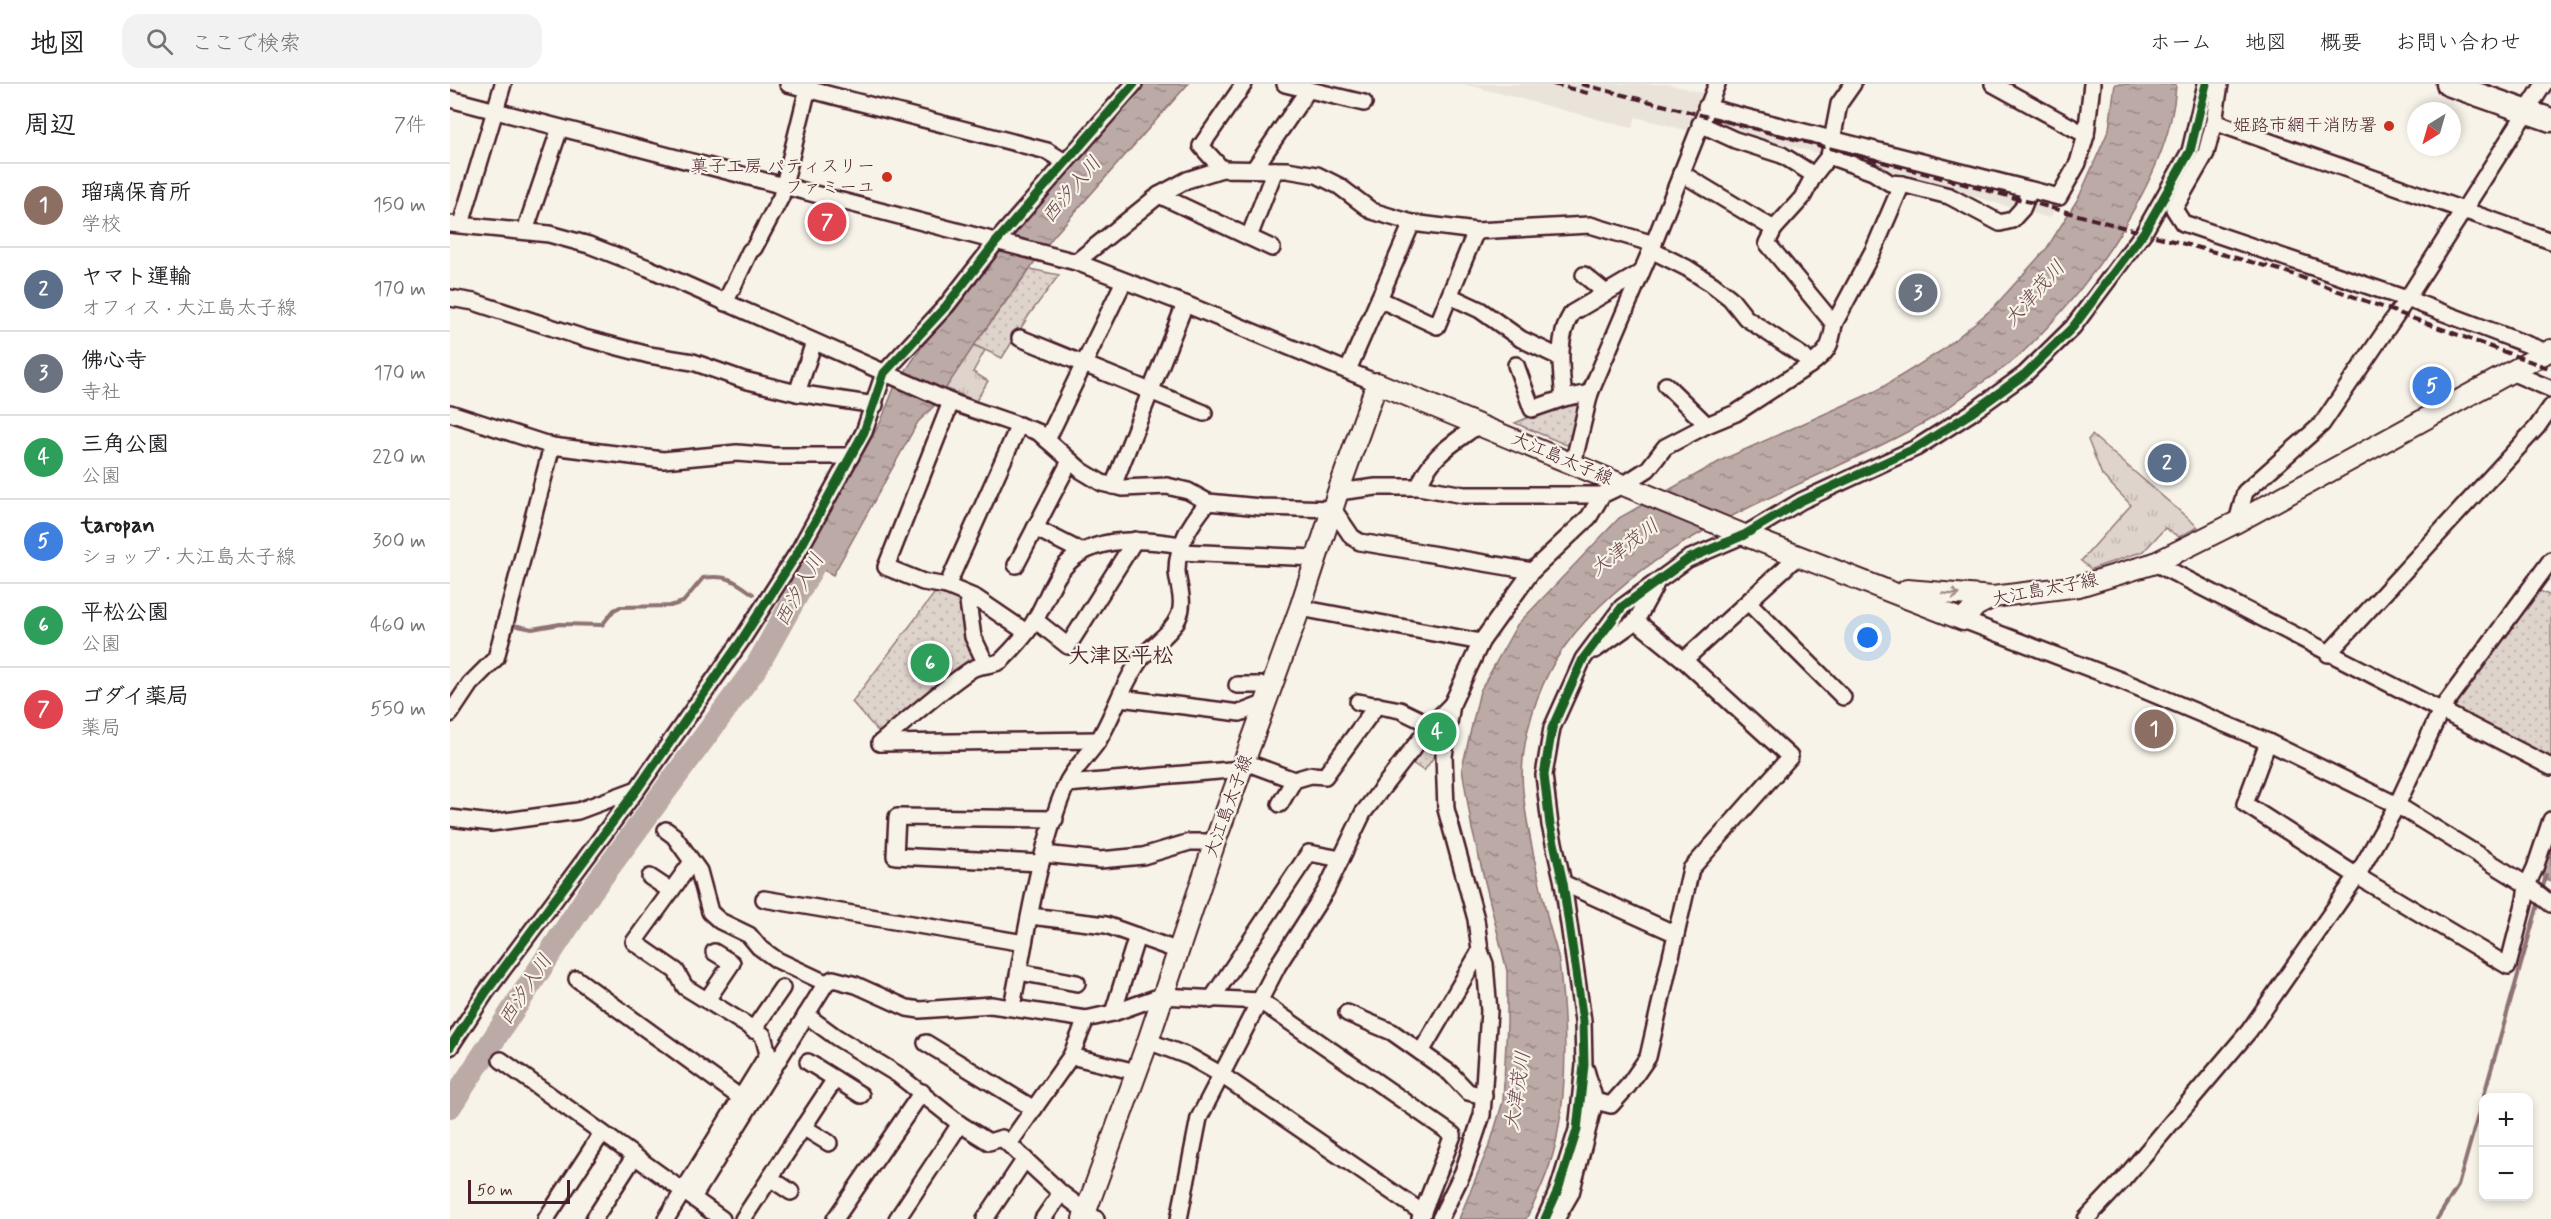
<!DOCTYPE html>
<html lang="ja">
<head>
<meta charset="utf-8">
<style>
  :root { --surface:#fff; --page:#f2f2f2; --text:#202124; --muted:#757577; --line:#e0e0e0; --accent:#b45309 }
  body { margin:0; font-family:Mynerve,"Klee One",sans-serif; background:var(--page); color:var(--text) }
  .controls { position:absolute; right:18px; bottom:18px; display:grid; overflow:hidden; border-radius:12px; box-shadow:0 3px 9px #0003 }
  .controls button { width:54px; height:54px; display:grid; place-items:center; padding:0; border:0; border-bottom:2px solid var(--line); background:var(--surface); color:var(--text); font:30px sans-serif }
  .compass { position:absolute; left:1957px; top:18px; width:54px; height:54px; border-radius:50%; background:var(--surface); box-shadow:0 3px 9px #0003; rotate:217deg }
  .scale { position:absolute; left:18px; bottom:15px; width:102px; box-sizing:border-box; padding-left:6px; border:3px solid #4a1f2b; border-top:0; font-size:16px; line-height:21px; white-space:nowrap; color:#4a1f2b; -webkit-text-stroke:4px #f7f3e8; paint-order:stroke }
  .you { position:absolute; left:1418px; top:554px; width:21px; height:21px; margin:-15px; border:4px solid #fff; border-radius:50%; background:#1a73e8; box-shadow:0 0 0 9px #1a73e833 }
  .badge { display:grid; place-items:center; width:39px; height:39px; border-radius:50%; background:var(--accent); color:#fff; font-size:20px; font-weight:700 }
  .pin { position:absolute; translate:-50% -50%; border:3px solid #fff; box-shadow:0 2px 6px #0006 }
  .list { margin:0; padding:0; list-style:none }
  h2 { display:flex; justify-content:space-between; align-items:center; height:78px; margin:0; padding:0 24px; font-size:26px }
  h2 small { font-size:20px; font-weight:400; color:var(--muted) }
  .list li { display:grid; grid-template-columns:39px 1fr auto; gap:18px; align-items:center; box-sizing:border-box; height:84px; padding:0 24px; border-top:2px solid var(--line) }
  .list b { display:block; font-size:22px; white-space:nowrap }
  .list p { margin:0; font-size:20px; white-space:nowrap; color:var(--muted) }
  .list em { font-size:20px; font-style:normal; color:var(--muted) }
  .icon { flex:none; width:33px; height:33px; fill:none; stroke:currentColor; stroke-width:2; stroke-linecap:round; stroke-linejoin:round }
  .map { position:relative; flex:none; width:2101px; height:1135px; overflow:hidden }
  header { display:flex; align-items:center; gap:36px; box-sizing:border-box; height:84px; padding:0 30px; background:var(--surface); border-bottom:2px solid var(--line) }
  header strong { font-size:28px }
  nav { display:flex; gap:33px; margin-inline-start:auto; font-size:21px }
  .search { width:420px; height:54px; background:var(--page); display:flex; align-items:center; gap:15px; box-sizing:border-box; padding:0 21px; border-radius:18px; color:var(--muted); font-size:22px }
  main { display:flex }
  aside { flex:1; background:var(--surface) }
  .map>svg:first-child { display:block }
</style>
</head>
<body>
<header>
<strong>地図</strong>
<div class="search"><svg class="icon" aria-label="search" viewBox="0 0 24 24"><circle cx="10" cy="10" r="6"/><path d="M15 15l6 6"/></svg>ここで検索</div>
<nav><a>ホーム</a><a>地図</a><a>概要</a><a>お問い合わせ</a></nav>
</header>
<main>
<aside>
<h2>周辺<small>7件</small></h2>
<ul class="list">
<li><span class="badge" style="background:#8d6e63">1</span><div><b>瑠璃保育所</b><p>学校</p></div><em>150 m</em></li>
<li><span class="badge" style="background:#5c6f8a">2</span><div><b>ヤマト運輸</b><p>オフィス · 大江島太子線</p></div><em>170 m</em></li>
<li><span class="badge" style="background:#6b7280">3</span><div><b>佛心寺</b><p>寺社</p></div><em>170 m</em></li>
<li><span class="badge" style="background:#2e9e5b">4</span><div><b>三角公園</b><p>公園</p></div><em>220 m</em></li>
<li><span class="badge" style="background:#3f7fe0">5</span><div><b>taropan</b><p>ショップ · 大江島太子線</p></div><em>300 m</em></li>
<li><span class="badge" style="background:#2e9e5b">6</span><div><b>平松公園</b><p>公園</p></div><em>460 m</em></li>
<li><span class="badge" style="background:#e0444e">7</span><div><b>ゴダイ薬局</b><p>薬局</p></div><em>550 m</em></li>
</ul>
</aside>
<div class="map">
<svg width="2101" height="1135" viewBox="0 0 2101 1135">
  <defs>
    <pattern id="grass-tufts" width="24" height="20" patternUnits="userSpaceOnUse" patternTransform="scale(1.5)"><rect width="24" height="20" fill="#ded4cc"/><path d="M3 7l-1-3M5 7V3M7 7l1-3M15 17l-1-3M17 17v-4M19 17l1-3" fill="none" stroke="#c0b6af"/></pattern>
    <pattern id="park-dots" width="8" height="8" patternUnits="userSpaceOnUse" patternTransform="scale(1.5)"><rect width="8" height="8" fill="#ded4cc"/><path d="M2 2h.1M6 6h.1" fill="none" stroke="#c0b6af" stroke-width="1.8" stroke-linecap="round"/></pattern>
    <pattern id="water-ripples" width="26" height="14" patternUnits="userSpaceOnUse" patternTransform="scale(1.5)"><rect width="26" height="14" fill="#bcaaa7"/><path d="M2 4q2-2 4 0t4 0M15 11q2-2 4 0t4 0" fill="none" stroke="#9b8a88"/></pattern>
  </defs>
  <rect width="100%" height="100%" fill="#f7f3e8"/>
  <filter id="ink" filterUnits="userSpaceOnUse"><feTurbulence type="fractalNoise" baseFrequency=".0167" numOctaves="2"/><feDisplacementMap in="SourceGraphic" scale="12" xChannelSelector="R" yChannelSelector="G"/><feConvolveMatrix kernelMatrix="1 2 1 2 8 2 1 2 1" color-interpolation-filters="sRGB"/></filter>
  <g filter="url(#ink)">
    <g fill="#eae3da">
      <path d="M 1014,0 L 1218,0 L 1254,9 L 1239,47 L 1186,33 L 1182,44 Z"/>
      <path d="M 1262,30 L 1378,58 L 1375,71 L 1257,41 Z"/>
      <path d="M 1385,60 L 1609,118 L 1600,134 L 1567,125 L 1384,71 Z"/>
    </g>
    <g fill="url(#grass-tufts)" stroke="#947a7c" stroke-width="1.5">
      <path d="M 524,261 L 535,266 L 523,288 L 538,297 L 526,317 L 495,304 Z"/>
      <path d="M 1642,351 L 1748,443 L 1729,453 L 1715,444 L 1694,467 L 1641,485 L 1631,477 L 1681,421 L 1652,391 L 1638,356 Z"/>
    </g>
    <g fill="url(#park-dots)" stroke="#947a7c" stroke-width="1.5">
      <path d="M 580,185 L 609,191 L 579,231 L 552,274 L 524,261 Z"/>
      <path d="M 1130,316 L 1119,362 L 1065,339 L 1079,333 L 1080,329 Z"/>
      <path d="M 487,506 L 523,516 L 526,551 L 538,575 L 434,654 L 402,618 Z"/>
      <path d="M 2090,507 L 2101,512 L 2101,676 L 2007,629 L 2004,620 Z"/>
      <path d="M 1002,620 L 997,654 L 974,687 L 955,674 Z"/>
    </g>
    <g fill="url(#water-ripples)" stroke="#8e7275" stroke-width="1.5">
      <path d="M 694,0 L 738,0 L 603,153 L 531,251 L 484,322 L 468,338 L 383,491 L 353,476 L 431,337 L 444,304 L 475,258 L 505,226 L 544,172 Z"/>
      <path d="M 1665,0 L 1726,0 C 1723,54 1698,103 1670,149 C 1644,191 1609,233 1573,268 C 1558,283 1538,294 1520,307 C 1507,317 1493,328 1479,336 C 1357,406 1202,444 1115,562 C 1088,599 1068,660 1073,707 C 1077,750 1089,793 1098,836 C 1101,850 1107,864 1109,878 C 1116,934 1118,998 1107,1053 C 1102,1081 1089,1110 1076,1135 L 1009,1135 L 1041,1057 L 1053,1017 L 1057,939 L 1057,887 L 1022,745 L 1012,684 L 1030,607 L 1067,541 L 1169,434 L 1274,375 L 1428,306 L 1491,267 L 1543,224 L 1597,164 L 1629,113 L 1659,45 Z"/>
      <path d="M 2101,754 L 2101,798 L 2090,790 Z"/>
    </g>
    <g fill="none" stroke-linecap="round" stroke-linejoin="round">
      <g stroke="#8e7275" stroke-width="4">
        <path d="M 57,561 L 63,541 L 82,545 L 110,540 L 152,541 L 164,526 L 170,523 L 220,522 L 233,518 L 253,494 C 277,490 285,497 303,510"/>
        <path d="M 2092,807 L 2096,791"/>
        <path d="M 1987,1135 L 2008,1102 L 2089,817"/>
      </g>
      <path stroke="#bcaaa7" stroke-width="24" d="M 0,1022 L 141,807 L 307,582 L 379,453"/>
      <g stroke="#4a1f2b" stroke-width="20">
        <g id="minor">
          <path d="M 338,0 L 597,67 L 615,78"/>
          <path d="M 835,0 L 914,19"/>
          <path d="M 1543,0 L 1636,51"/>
          <path d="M 1770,0 L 1764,38 L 1756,69 L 1724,125 L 1733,139 L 1957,215 L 2097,268"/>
          <path d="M 0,15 L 626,178 L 735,220 L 927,299"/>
          <path d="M 1256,23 L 1609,113 L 1628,79 L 1636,51 L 1642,0"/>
          <path d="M 1764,38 L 2101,157"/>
          <path d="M 1250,40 L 1285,56 L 1332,71 L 1364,91"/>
          <path d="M 1379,72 L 1423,88 L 1440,99 L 1452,100 L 1499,112 L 1550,139 L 1562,136 L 1572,125 L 1580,106"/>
          <path d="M 772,85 L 751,62 L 794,0"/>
          <path d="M 804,85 L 858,6"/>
          <path d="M 1231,89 L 1324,145"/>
          <path d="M 709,111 L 822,164"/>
          <path d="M 0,140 L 99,150 L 139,161 L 198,184 L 501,318 L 588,348 L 632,387 L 652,399 L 673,404 L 717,402 L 738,407 L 758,418 L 810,423 L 883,425 L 902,453 L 910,458 L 1082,487"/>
          <path d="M 11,140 L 53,0"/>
          <path d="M 75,147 L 110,44"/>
          <path d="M 799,153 L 825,86"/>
          <path d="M 1201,166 L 1237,184 L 1262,200 L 1280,214 L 1296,234 L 1354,273 L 1360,281"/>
          <path d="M 626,178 L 709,111 L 737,96 L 772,85 L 837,86 L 867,91 L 889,102 L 922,127 L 962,139 L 1026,147 L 1140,141 L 1204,160"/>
          <path d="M 1134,191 L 1156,209"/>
          <path d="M 1000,212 L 1030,226 L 1071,255 L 1109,273"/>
          <path d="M 0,214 L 24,218 L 134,254 L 199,271 L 243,278 L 294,296 L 347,309 L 425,321"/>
          <path d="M 929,215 L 987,242 L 1026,147"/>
          <path d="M 275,219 L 300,167 L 304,164 L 331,113 L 359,0"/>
          <path d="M 1384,240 L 1424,165 L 1452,100"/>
          <path d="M 570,254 L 754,329"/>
          <path d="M 1066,281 L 1082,325 L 1114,314 L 1140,309"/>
          <path d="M 898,286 L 962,139"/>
          <path d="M 2061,288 L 2101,305"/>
          <path d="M 1216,301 L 1257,341"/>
          <path d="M 347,309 L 364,258"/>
          <path d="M 1114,314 C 1111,286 1106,254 1122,229 L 1190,189"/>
          <path d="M 501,318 L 436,483 L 473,498 L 497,502 L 526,514 L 576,548"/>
          <path d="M 0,329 L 102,362 L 213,376 L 287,369 L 324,372 L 401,372"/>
          <path d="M 597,356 L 674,197"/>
          <path d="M 1123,380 L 1140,309 L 1201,166 L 1267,0"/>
          <path d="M 663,402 L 735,220"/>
          <path d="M 969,403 C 978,373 1004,359 1028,341"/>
          <path d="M 888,408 L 926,403 L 969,403 L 1014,411 L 1152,411"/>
          <path d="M 1787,438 L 1795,408 L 1872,340 L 1957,215 L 2094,0"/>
          <path d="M 585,444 L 632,468"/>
          <path d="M 730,468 L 866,474"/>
          <path d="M 1705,479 L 2101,683"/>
          <path d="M 566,481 L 620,377"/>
          <path d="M 497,502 L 569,341"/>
          <path d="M 517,511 L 523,553 L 536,580"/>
          <path d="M 1299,519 L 1393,613"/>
          <path d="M 850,524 L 1031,558"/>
          <path d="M 585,536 L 618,562 L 685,456"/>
          <path d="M 1513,536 L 1670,596 L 1818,658 L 1947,721 L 2077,801 L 2101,820"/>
          <path d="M 1145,566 L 1186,537 L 1205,502"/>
          <path d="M 1878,570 L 2087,343 L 2101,323"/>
          <path d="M 1234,576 L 1348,472"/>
          <path d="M 787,601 L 822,601"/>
          <path d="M 670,614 L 790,629 L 816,619"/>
          <path d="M 908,618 L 950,626 L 981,641"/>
          <path d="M 0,630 L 20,600 L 46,574 L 102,362"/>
          <path d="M 1818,658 L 1795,720 L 1907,792 L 2058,882 L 2075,816 L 2077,801 L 2085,784 L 2101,736"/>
          <path d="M 430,659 C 460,634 489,607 522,585 C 531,580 545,582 552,576 C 562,566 574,553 582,541 C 592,526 598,508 607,493 C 632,450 689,454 731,461"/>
          <path d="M 430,659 L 648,656"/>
          <path d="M 795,678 L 844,696 L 861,691 L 875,692 L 927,621"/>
          <path d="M 617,700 L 792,685"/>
          <path d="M 830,720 L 844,696"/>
          <path d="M 0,734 L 41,739 L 128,727 L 187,705"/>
          <path d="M 216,746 L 224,752 L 249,787 L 260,828 L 270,837 L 299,851 L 309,863 L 327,876 L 376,899"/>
          <path d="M 594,770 L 650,776 L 693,772 L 740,758 L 765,758"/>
          <path d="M 591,779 L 445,772 L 447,733 L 605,735"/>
          <path d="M 200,793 L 221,807"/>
          <path d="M 1113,799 L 1226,850"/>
          <path d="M 314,815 L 574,859"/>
          <path d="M 580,832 L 656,841 L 729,867"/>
          <path d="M 569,888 L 627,899"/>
          <path d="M 127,895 L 291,1014"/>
          <path d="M 257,916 L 282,879 L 264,868"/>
          <path d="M 761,916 L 859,769 L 891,775"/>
          <path d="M 562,922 C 577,849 587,770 616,701 C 623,685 638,672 648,657 C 664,631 672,601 690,576 C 702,560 721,551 729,532 C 735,517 728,502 727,487 C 727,460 741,439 758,418"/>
          <path d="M 663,929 L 687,852"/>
          <path d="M 897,929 L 942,948 L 1000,989 L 1018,1008 L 1034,1012"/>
          <path d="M 356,931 L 386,953 L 447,990 L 510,1040 L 539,1058 L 552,1054 L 611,1109 L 646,1135"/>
          <path d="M 303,946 L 332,904"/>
          <path d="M 698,957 L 740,973 L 770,990 L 973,1129"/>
          <path d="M 476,959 L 584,1025"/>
          <path d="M 0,963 L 36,908 L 188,704 L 291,557 L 348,468 L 414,348 L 434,289 L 496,222 L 546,158 L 684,0"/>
          <path d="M 971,968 L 1030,867"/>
          <path d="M 621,972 L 686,988"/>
          <path d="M 51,976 L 272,1135"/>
          <path d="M 358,978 L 411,1011"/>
          <path d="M 1136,986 L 1145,1017 L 1161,1021 L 1178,1002 L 1198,973 L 1241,785 L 1340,673 L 1234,576 L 1186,537"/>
          <path d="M 353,1043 L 379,1059"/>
          <path d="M 559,1060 L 621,972 L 636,935"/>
          <path d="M 320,1094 L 341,1108"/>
          <path d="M 244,1112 L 376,899 L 383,895 L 406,901 L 457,924 L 470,926 L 541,921 L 636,935 L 663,929 L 711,912 L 810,917 L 1003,1051 L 970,1135"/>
          <path d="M 96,1135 L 152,1049"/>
          <path d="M 144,1135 L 184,1073"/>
          <path d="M 216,1135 L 318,970 L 313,951 L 235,903 L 226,887 L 184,858 L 242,778"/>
          <path d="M 293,1135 L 385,995"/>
          <path d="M 385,1135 L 472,1008"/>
          <path d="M 447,1135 L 510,1040"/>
          <path d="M 535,1135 L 575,1075"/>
          <path d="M 593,1135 L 611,1109"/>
          <path d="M 729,1135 L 749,1034 L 828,881 L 876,806 L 913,729 L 981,641 L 1002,620"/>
          <path d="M 990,1135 L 1013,1088 L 1032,1031 L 1039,927 L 1035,880 L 1030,867 L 1026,835 L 996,725 L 994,672 L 1002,620 L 1031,558 L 1059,519 L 1082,487 L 1139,433 L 1152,411 L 1173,401 L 1198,385 L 1215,363 L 1257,341 L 1286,329 L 1360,281 C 1378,268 1381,262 1384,240 L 1317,159 L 1324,145 L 1352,114 L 1364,91 L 1379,72 L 1389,20 L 1403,0"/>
          <path d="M 1095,1135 L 1108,1106 L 1127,1046 L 1134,981 L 1133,937 L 1113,799 L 1100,741 L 1094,691 L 1102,644 L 1133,575 L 1172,523 L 1238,475 L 1294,451 L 1351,417 L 1466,364 L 1521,329 L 1575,290 L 1623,243 L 1694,148 L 1740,67 L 1756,0"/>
          <path d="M 1106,1135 L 1121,1109 L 1145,1017"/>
          <path d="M 1636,1135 L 1672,1097 L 1799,947 L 1907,792 L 1947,721 L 1991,626 L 2101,476"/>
        </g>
      </g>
      <g stroke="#4a1f2b" stroke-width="24">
        <g id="major">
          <path d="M 1457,506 L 1543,513"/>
          <path d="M 633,1135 L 698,957 L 765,758 L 850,524 L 888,408 L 927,299 L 1294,451 L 1513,536 L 1526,522 L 1543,513 L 1629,502 L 1705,479 L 1787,438 L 2101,266"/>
        </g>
      </g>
      <g stroke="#4a1f2b" stroke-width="27">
        <path id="highway" d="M 1998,0 L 2101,36"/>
      </g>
      <use href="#minor" stroke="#f7f3e8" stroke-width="15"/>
      <use href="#major" stroke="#f7f3e8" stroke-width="20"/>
      <use href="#highway" stroke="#f7f3e8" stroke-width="22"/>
      <g stroke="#4a1f2b" stroke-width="4" stroke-dasharray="9 4.5" stroke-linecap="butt">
        <path d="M 1103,0 L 1141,10"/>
        <path d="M 1131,0 L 1429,77 L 1834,187 L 2101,285"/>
      </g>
      <g stroke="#f7f3e8" stroke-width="13">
        <g id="cycleway">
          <path d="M 0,963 L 36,908 L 188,704 L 291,557 L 348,468 L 414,348 L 434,289 L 496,222 L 546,158 L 684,0"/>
          <path d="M 1095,1135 L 1108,1106 L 1127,1046 L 1134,981 L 1133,937 L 1113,799 L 1100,741 L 1094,691 L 1102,644 L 1133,575 L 1172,523 L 1238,475 L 1294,451 L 1351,417 L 1466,364 L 1521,329 L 1575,290 L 1623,243 L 1694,148 L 1740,67 L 1756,0"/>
        </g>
      </g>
      <use href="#cycleway" stroke="#1b5e20" stroke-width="9"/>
    </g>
    <defs><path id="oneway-shaft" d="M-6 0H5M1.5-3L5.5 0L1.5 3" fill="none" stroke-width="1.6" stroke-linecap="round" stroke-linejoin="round" transform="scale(1.5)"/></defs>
    <use stroke="#a0898a" href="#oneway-shaft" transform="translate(1501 510) rotate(4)"/>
  </g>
  <g fill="#c8321e" stroke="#f7f3e8" stroke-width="2">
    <circle cx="1939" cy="42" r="6"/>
    <circle cx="437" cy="93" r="6"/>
  </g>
  <g text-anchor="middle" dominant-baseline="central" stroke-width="4.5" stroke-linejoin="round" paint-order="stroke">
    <g font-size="18" fill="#4a1f2b" stroke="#f7f3e8" text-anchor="end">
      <text x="1927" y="42">姫路市網干消防署</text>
      <text x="425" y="83">菓子工房 パティスリー<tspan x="425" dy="21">ファミーユ</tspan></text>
    </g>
    <g font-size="18" fill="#4a1f2b" stroke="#f7f3e8">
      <text transform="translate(1112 375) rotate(23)">大江島太子線</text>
      <text transform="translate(1595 506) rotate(-11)">大江島太子線</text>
      <text transform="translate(779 722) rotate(-70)">大江島太子線</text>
    </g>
    <g font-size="20" font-style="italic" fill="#6c4950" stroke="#f7f3e8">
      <text transform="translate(622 106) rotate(-50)">西汐入川</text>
      <text transform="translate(1585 210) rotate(-48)">大津茂川</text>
      <text transform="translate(1175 464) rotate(-37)">大津茂川</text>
      <text transform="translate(350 506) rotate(-61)">西汐入川</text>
      <text transform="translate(76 906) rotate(-57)">西汐入川</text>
      <text transform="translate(1068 1007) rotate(-81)">大津茂川</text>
    </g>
    <g font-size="21" font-weight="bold" fill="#4a1f2b" stroke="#f7f3e8">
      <text x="671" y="572">大津区平松</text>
    </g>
  </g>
</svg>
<div class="controls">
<button>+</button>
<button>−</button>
</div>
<svg class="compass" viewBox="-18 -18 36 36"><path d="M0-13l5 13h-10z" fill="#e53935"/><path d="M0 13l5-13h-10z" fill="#757577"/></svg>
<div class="scale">50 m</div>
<div class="you"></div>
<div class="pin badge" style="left:1704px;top:645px;background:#8d6e63">1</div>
<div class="pin badge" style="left:1717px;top:379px;background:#5c6f8a">2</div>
<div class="pin badge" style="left:1468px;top:209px;background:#6b7280">3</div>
<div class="pin badge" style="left:987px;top:648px;background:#2e9e5b">4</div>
<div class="pin badge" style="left:1982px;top:302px;background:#3f7fe0">5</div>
<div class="pin badge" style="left:480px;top:579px;background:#2e9e5b">6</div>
<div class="pin badge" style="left:377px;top:138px;background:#e0444e">7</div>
</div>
</main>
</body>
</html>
